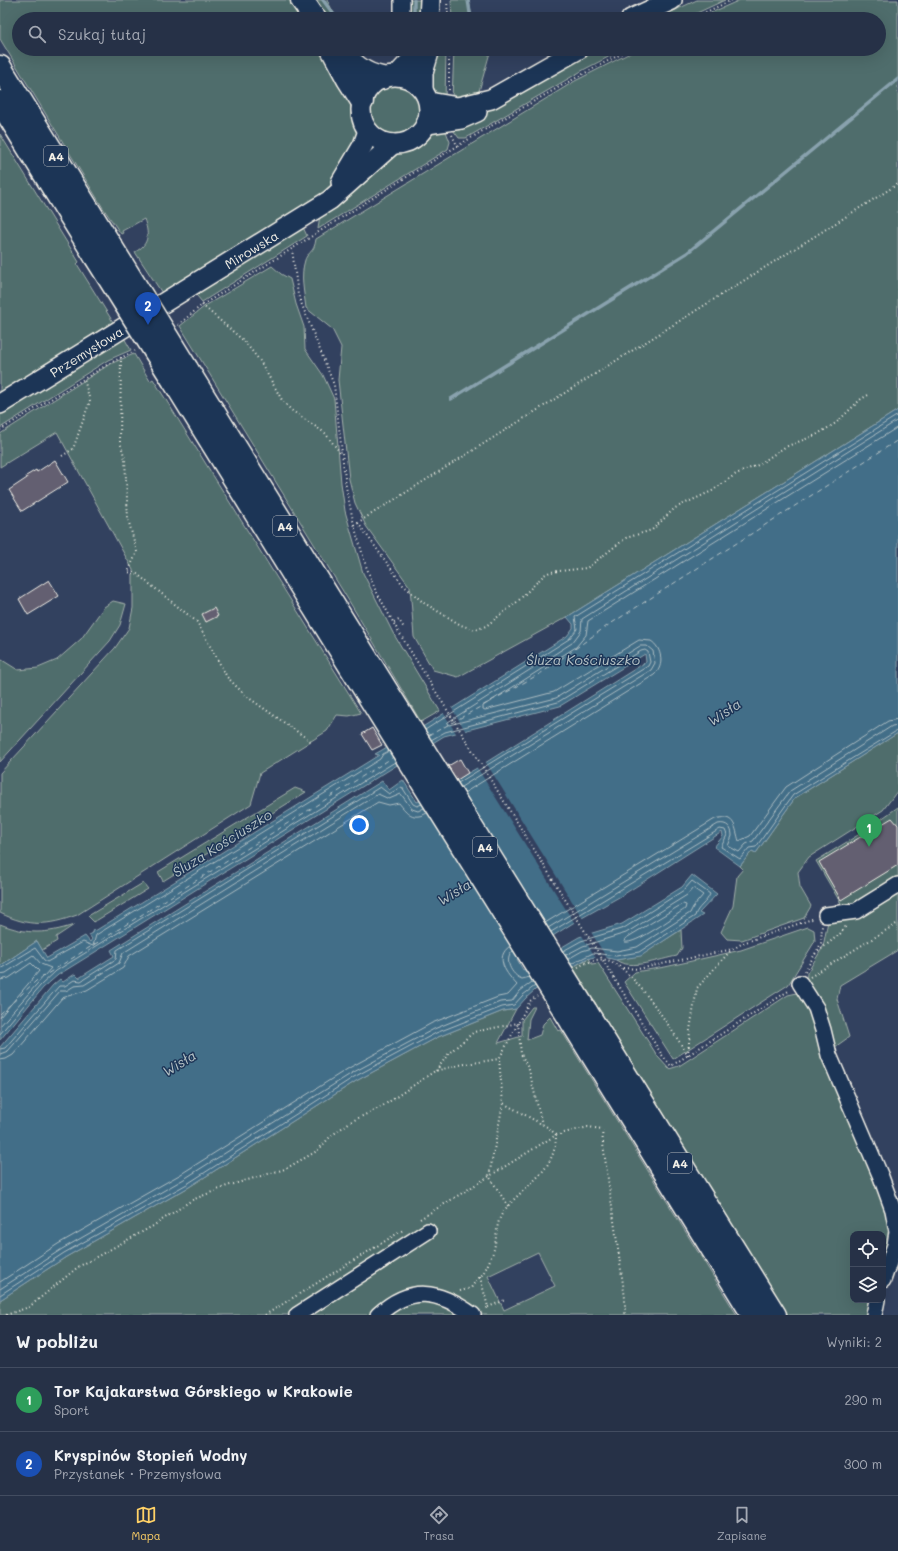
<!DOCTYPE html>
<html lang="pl">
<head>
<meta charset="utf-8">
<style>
  :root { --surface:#263147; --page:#323d52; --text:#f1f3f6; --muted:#a4a9b4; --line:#424c60; --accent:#ffd166 }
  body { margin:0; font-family:Mali,sans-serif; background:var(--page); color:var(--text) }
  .controls { position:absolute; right:12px; bottom:12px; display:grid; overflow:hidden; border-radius:8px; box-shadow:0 4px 16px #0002 }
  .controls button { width:36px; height:36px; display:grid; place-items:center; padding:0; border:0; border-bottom:1px solid var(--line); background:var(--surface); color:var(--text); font:20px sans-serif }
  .you { position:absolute; left:359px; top:825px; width:14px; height:14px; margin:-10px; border:3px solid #fff; border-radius:50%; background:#1a73e8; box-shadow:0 0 0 6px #1a73e833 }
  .badge { display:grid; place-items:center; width:26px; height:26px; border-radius:50%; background:var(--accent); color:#fff; font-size:13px; font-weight:700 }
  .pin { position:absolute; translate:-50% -33px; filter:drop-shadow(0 1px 2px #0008) }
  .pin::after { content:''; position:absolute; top:21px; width:14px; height:12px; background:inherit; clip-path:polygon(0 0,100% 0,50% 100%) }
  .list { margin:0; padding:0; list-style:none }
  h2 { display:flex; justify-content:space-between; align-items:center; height:52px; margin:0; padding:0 16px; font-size:17px }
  h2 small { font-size:13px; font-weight:400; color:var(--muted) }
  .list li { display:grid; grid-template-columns:26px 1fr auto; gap:12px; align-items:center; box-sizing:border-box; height:64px; padding:0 16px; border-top:1px solid var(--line) }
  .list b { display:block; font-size:15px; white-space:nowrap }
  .list p { margin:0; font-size:13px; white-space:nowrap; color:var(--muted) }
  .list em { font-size:13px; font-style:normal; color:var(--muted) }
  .icon { flex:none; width:22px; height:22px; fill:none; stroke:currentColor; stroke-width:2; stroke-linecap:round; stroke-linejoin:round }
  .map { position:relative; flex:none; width:898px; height:1315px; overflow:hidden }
  .search { position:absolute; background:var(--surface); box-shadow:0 4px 16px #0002; left:12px; right:12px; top:12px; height:44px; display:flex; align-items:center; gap:10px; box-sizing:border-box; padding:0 14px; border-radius:22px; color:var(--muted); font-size:15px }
  .sheet { height:180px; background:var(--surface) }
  nav { display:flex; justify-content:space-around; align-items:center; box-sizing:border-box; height:56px; border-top:1px solid var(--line); background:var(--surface); font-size:11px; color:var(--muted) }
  nav a { display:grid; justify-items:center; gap:2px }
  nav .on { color:var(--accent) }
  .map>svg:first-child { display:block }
</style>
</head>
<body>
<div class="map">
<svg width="898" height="1315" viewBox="0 0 898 1315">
  <rect width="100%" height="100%" fill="#32415f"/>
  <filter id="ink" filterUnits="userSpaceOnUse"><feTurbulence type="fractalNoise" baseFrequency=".025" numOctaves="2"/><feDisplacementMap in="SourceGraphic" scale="8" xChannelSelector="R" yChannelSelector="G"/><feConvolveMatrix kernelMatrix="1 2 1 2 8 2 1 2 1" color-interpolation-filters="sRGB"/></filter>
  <g filter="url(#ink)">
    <g fill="#4f6d6c" stroke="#a2afaa" fill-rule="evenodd">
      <path d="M 0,0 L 295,0 L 309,19 L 19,19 L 19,49 L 327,49 L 353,107 L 355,119 L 360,134 L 336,182 L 322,196 L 162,293 L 135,252 C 150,244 149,233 144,219 L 122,231 L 123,233 L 121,234 L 103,208 L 0,39 Z"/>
      <path d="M 310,0 L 327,0 L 337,19 L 323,19 Z"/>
      <path d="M 406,0 L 421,0 L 421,19 L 407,19 Z"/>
      <path d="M 451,0 L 469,0 L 472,19 L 452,19 Z"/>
      <path d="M 697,0 L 725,0 L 684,19 L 656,19 Z"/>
      <path d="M 740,0 L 898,0 L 898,410 L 567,617 L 458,677 L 433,670 L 414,637 L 410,587 L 366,526 L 355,503 L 349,479 L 338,380 L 341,347 L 332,329 L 306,308 C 304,292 300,276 305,260 C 308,251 314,254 316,239 L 575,81 L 638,49 L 879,49 L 879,19 L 697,19 Z"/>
      <path d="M 436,49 L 446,49 L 445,102 C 420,90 428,70 436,49 Z"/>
      <path d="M 454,49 L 491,49 L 477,98 L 452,100 Z"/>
      <path d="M 596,49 L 624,49 L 585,69 L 466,138 L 459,138 L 453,130 Z"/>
      <circle cx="395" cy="109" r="25"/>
      <path d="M 445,129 L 450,142 L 448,149 L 318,229 L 320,214 L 394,150 L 413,145 L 428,133 Z"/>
      <path d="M 0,134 L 79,262 L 77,264 L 113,322 L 0,393 Z"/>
      <path d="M 302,225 L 307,236 L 202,302 L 197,296 L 202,287 Z"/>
      <path d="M 272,266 L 281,274 L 290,279 L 296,304 L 304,327 L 305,349 L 323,375 L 334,399 L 341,483 L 345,511 L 363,573 L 393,633 L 440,711 L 421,722 L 349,601 L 180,326 L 205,306 Z"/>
      <path d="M 123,336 L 131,350 L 108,360 L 0,428 L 0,412 Z"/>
      <path d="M 134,354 L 150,381 L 153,379 L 361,713 L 349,716 L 337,715 L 327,731 L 260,773 L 251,804 L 77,915 C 47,926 29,927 0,913 L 0,773 L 115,648 L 129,628 L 133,608 L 133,570 L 57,432 L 0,467 L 0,434 L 110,364 Z"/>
      <path d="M 113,601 L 126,604 L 120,625 L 110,641 L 0,762 L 0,661 L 2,660 L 18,670 L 38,668 L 57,660 L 81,639 L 104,607 Z"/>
      <path d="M 898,733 L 898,790 L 883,810 L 809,857 L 798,872 L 800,887 L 811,906 L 804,918 L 742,940 L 727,939 L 721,932 L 733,906 L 737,876 L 743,869 L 740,866 L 752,851 L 756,853 L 795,798 Z"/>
      <path d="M 295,788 L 306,792 L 163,881 L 158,872 Z"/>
      <path d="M 898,807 L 898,879 L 854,906 L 843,907 L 816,861 L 863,832 Z"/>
      <path d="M 143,883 L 148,889 L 94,922 L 88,916 Z"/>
      <path d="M 898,889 L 898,950 L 840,985 L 837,999 L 849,1037 L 828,1052 L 806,988 L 807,973 L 823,947 L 828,921 Z"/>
      <path d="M 0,924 C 28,935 46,934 74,925 L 56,937 L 57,941 L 42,950 L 37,941 L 0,966 Z"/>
      <path d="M 808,927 L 814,930 L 815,941 L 788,985 L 673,1059 L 624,982 L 635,972 L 665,967 L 741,950 Z"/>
      <path d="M 681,930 L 682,948 L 677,956 C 660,959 631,971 616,960 L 641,955 Z"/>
      <path d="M 589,958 L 592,964 L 598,963 L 658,1057 L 669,1069 L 679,1066 L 788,995 L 797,993 L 810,1010 L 873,1168 L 892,1230 L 883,1264 L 883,1234 L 853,1234 L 853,1300 L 872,1300 L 869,1315 L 788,1315 L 573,967 Z"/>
      <path d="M 532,1007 L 535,1007 L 529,1019 L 527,1040 L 540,1035 L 543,1024 L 550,1017 L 558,1031 L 561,1030 L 737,1315 L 481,1315 C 460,1299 429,1279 402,1291 C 390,1296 379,1307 369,1315 L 0,1315 L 0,1300 L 66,1257 L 189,1187 L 356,1081 L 438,1037 L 503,1011 L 516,1009 L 498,1043 L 522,1036 L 522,1020 ZM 538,1252 L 555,1286 L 504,1310 L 488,1276 Z"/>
      <path d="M 429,1301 L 467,1315 L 388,1315 L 402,1303 Z"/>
    </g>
    <path fill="#426e88" stroke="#89a2ae" d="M 898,410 L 898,733 L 795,798 L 756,853 L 752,851 L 740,866 L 714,847 L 723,836 L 722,832 L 621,896 L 573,923 L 517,959 L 523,970 L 579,937 L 622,924 L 682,887 L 692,875 L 717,894 L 699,913 L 703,915 L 641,956 L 616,960 L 599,956 L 586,959 L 535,990 L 526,998 L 516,1009 L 503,1011 L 438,1037 L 356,1081 L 189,1187 L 66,1257 L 0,1300 L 0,1047 L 53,985 L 60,979 L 63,982 L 75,974 L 79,978 L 114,956 L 111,950 L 382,781 L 389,790 L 403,780 L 417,802 L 477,768 L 646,662 L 645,654 L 560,706 L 444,736 L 58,975 L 43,988 L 0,1040 L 0,966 L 37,941 L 47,958 L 85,936 L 90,942 L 92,939 L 89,935 L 93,933 L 92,931 L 94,930 L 95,931 L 379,755 L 375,754 L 424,726 L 567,636 L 573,628 L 573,624 L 567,617 Z"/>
    <g fill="#32415f">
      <path d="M 451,707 L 466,732 L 457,735 L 443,712 Z"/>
      <path d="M 485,761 L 583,919 L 575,924 L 476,766 Z"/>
      <path d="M 591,932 L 608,960 L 596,958 L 581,934 Z"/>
    </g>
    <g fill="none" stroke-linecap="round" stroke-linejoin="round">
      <g stroke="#adbdc2" stroke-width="1">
        <path d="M 425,730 L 569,639 L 577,629 L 575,617 L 898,415"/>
        <path d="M 431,740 L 445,732 L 558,702 L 641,651 L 645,650 L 648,652 L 650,662 L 648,666 L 458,783"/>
        <path d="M 461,787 L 651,670 L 655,663 L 653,651 L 647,646 L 640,646 L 556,698 L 449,725 L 447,724 L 448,722 L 572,643 L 581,631 L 582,619 L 898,420"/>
        <path d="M 464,793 L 654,675 C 665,666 662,648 651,641 L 639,640 L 554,692 L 485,710 L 483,709 L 483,706 L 576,647 L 586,635 L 588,621 L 898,427"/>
        <path d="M 683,904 L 686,905 L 685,909 C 673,917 636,945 624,942 L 625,939 Z"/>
        <path d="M 545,923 L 715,819 C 736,813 735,829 739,841 L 750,836 L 786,787 L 888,721 L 898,719"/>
        <path d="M 548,928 L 718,824 C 727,822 732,828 732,836 L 728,846 L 739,852 L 746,844 L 753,841 L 790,791 L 892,726 L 898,725"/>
        <path d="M 551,932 L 720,829 L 725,830 L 727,835 L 721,847 L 740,859 L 749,848 L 756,847 L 793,795 L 898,730"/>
        <path d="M 513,951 C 503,959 511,975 522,979 L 530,977"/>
        <path d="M 563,951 L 581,941 L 624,928 L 684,890 L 692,881 L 710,894 C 707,903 697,907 695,916 L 639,952 L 616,956 L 593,953 L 571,964"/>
        <path d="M 566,955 L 583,946 L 626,933 L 687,895 L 693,888 L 703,895 L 693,907 L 690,913 L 637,947 L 617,951 L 592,948 L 582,951 L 568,959"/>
        <path d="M 0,969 L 35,948 L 44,960 L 47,962 L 83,942 L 93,946 L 96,935 L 380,759 L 383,754 L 389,751"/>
        <path d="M 0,974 L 6,973 L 33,955 L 41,964 L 51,968 L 0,1026"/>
        <path d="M 0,980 L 9,978 L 31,963 L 39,971 L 0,1017"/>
        <path d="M 0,1034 L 40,986 L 56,971 L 395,762"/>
        <path d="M 0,1049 L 5,1048 L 59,986 L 65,986 L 74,980 L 81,981 L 116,959 L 117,950 L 380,787 L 389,794 L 402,787 L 413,804 L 417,806 L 422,804"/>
        <path d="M 0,1054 L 8,1051 L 60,991 L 66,991 L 74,986 L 84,985 L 119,963 L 123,953 L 378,794 L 389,799 L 401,794 L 412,809 L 418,811 L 424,808"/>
        <path d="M 0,1060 L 6,1059 L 13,1055 L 62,998 L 87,990 L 123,968 L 129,956 L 378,802 L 389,805 L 399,803 C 407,813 413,821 427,813"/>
        <path d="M 0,1282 L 58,1244 L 181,1174 L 349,1068 L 432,1023 L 498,997 L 508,995 L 517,985 C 507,974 493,958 510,946"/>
        <path d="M 0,1289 L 62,1249 L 184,1179 L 352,1073 L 434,1029 L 500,1002 L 512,1001 L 520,991 L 532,982"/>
        <path d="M 0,1295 L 64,1253 L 187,1184 L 354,1077 L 436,1033 L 502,1007 L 514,1005 L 523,995 L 535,986"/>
      </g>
      <g stroke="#89a2ae" stroke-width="3.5">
        <path d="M 323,0 L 337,19"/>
        <path d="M 414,0 L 414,13"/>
        <path d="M 468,0 L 471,19"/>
        <path d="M 451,399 L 687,253 L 898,79"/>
      </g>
      <g stroke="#b6c3c6" stroke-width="1" stroke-dasharray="5 4" stroke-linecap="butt">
        <path d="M 428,736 L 543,672 L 604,628 L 898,440"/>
        <path d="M 0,1014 L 36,981 L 395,756"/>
      </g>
    </g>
    <g fill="#635e71" stroke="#f4f1e8">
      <path d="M 55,460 L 68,482 L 22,511 L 9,490 L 27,478 L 26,476 L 36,470 L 37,472 Z"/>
      <path d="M 49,580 L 59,596 L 28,615 L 19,599 Z"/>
      <path d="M 214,608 L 218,616 L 206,622 L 202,614 Z"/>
      <path d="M 372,728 L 382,745 L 372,750 L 362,734 Z"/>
      <path d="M 460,759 L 468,773 L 457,780 L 448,766 Z"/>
      <path d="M 892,818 L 898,825 L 898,865 L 841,900 L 819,862 Z"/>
    </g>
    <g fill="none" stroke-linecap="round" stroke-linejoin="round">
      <g stroke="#f4f1e8" stroke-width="18">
        <g id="minor">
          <path d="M 402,0 L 402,19"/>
          <path d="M 826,915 L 856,911 L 898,885"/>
          <path d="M 800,983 L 816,1008 L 823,1030 L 829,1055 L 881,1177 L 893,1210 L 897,1231 L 895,1245 L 883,1280"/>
          <path d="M 297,1315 L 428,1231"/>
          <path d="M 378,1315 C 411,1285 438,1290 473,1315"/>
          <path d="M 874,1315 L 877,1300"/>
        </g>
      </g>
      <g stroke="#f4f1e8" stroke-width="22">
        <g id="major">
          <path d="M 429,19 L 430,0"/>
          <path d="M 631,19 L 672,0"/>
          <path d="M 397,75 L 411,60 L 417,49"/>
          <circle cx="395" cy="110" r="34"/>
          <path d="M 423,88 L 423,73 L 430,49"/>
          <path d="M 429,102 L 458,107 L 491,99 L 579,49"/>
          <path d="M 427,124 L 461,119 L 477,112"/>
          <path d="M 341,182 L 363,145 L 368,131"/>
          <path id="s1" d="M 0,404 L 330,200 L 393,144"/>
        </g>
      </g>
      <g stroke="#f4f1e8" stroke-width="25">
        <g id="highway">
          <path d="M 302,0 L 315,19"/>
          <path d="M 332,49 L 348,79 L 362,101"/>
          <path d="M 340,49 C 352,64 362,74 382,78"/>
          <path d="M 0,67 L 111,246"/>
          <path d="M 0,102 L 95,256"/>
          <path d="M 187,369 L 382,683"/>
          <path d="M 173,380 L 366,692"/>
          <path d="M 586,1011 L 775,1315"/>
          <path d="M 571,1021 L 753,1315"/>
        </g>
      </g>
      <g stroke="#f4f1e8" stroke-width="2" stroke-dasharray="1 3" stroke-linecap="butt">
        <path d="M 447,0 L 448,19"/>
        <path d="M 691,19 L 732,0"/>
        <path d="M 449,49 L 449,90"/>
        <path d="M 452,135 L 458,147"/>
        <path d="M 292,249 L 298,295 L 334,385 L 346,487 L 354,525 L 366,566 L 375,589 L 398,631"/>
        <path d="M 202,305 L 244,341 L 260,361 L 282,400 L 291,410 L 325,433 L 342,455"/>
        <path d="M 178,325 L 202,305 C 343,218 483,124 631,49"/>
        <path d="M 121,357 L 120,442 L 125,459 L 128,519 L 137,552 L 128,572 L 137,574 L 197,622 L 227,677 L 246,696 L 312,742"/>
        <path d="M 0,430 L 110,363 L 135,351"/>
        <path d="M 62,456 L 73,449 L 90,401 L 84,379"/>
        <path d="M 358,523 L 403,585 L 424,603 L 461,625 L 475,630 L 486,626 L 517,602 L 544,575 L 550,572 L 587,568 L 626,538 L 652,530 L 675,508 L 712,491 L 736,474 L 758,465 L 785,447 L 816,435 L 836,423 L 861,399 L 870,394"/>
        <path d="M 354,525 L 898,184"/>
        <path d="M 394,622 L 399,620 L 404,628"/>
        <path d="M 815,954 L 840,934 L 846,926"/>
        <path d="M 578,967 C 587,962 600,957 610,961 C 636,972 672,1031 688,1055"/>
        <path d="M 623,968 L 638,969 L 733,949 L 743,943 L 815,918"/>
        <path d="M 805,971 L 821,944 L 822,926"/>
        <path d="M 810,977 L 898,923"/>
        <path d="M 662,1055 L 671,1066 L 790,990"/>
        <path d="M 688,1055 L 690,1030 L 697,988 L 732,949"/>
        <path d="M 436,1071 L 449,1053 L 474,1032 L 518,1023 L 521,1054 L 529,1070 L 542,1124"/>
        <path d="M 508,1206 L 489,1176 L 503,1103 L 499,1059 L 530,1001 L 537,996"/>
        <path d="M 420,1219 L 556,1135 L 588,1127 L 602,1129 L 603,1144 L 625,1298 L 625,1315"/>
        <path d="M 480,1277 L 488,1307 L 485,1310"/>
        <path d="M 460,1291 L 471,1288 C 474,1283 476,1281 480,1277 C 485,1272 489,1262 492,1255 C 498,1241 494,1224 504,1211 C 523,1185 556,1173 556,1135 L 549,1128 L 503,1103"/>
        <path d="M 488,1307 L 505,1300"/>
        <path d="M 6,1315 L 29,1307 L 78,1267 L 153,1226 L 192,1200 L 227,1186 L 285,1169 L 317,1151 L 331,1136 L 350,1122 L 381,1107 L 435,1071 L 459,1065 L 499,1059"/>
        <path d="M 265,1315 L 403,1230"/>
      </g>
      <use href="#minor" stroke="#1d3557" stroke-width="15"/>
      <use href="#major" stroke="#1d3557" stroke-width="19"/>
      <use href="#highway" stroke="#1d3557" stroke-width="22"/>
      <g stroke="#f4f1e8" stroke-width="25" stroke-linecap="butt">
        <g id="highway-bridge">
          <path d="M 111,246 L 187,369"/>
          <path d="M 95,256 L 173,380"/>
          <path d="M 382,683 L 586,1011"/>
          <path d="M 366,692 L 571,1021"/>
        </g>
      </g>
      <path stroke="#f4f1e8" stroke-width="2" stroke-dasharray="1 3" stroke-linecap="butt" d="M 398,631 L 662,1055"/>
      <use href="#highway-bridge" stroke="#1d3557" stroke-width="22"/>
    </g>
  </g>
  <g text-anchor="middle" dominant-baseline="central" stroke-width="3" stroke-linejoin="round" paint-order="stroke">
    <g fill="#1d3557" stroke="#b4b9bc" stroke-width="1">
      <rect x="44" y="146" width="24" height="20" rx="3"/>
      <rect x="273" y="516" width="24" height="20" rx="3"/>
      <rect x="473" y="837" width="24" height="20" rx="3"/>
      <rect x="668" y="1153" width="24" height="20" rx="3"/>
    </g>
    <g font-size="12" font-weight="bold" fill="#f4f1e8">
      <text x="56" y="156">A4</text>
      <text x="285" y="526">A4</text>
      <text x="485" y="847">A4</text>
      <text x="680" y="1163">A4</text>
    </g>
    <g font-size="13" fill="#f4f1e8" stroke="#1d3557">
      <text stroke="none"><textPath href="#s1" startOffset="295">Mirowska</textPath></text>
      <text stroke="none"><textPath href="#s1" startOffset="101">Przemysłowa</textPath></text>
    </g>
    <g font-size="14" font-style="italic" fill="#b6c3c6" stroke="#1d3557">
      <text x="583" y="659">Śluza Kościuszko</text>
      <text transform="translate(724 712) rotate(-34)">Wisła</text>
      <text transform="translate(222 843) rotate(-32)">Śluza Kościuszko</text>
      <text transform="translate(454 892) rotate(-32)">Wisła</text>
      <text transform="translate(179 1063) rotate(-32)">Wisła</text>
    </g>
  </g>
</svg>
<div class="controls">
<button><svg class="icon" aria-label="locate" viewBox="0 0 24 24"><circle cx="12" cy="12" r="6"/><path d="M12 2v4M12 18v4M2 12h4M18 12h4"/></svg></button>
<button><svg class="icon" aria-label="layers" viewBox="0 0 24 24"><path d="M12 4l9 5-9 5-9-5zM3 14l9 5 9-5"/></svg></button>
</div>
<div class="you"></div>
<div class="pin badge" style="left:869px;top:847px;background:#2e9e5b">1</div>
<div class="pin badge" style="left:148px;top:325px;background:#1a4fb4">2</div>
<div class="search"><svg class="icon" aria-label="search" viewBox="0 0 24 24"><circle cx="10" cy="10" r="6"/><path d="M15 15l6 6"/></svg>Szukaj tutaj</div>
</div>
<section class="sheet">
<h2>W pobliżu<small>Wyniki: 2</small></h2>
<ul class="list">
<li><span class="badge" style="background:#2e9e5b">1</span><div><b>Tor Kajakarstwa Górskiego w Krakowie</b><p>Sport</p></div><em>290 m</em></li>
<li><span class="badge" style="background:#1a4fb4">2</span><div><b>Kryspinów Stopień Wodny</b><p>Przystanek · Przemysłowa</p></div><em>300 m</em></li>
</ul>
</section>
<nav>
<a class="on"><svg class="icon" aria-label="map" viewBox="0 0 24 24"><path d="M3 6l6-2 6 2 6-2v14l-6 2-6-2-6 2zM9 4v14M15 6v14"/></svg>Mapa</a>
<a><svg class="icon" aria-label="directions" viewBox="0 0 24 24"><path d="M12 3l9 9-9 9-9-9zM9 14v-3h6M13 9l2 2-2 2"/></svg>Trasa</a>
<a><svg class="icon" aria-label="saved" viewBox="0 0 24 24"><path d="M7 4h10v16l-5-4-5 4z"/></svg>Zapisane</a>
</nav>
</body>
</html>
